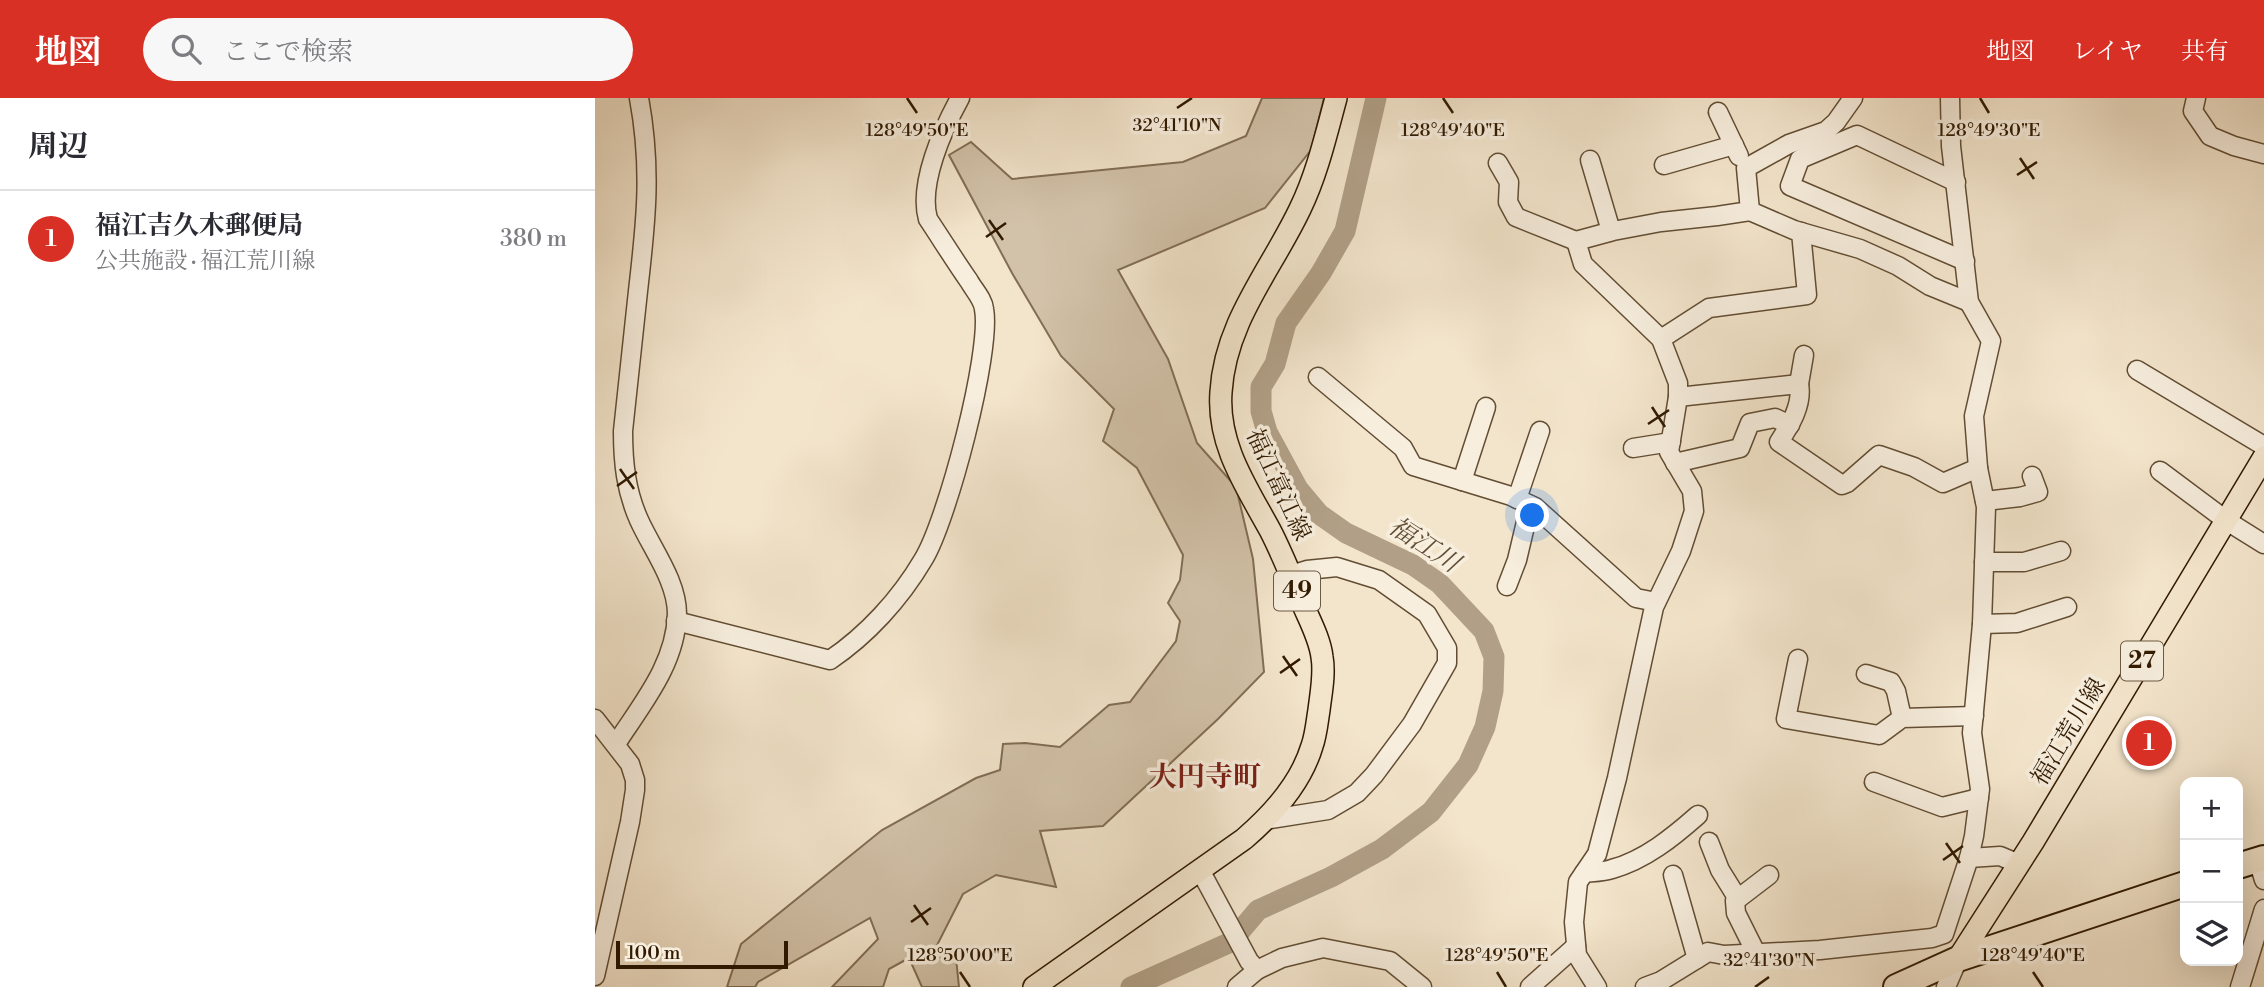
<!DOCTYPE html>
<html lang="ja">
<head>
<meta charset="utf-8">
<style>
  :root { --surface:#fff; --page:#f7f7f7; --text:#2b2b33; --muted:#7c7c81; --line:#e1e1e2; --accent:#d93025 }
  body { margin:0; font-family:"Libre Bodoni","Noto Serif JP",serif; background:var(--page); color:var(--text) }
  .controls { position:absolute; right:21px; bottom:21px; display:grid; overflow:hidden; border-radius:14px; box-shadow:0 7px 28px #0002 }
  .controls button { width:63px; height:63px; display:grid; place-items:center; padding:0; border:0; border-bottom:2px solid var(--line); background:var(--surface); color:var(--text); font:35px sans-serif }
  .scale { position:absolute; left:21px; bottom:18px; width:172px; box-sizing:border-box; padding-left:7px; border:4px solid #311a00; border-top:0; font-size:19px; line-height:24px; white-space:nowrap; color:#311a00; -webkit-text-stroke:5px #f7eede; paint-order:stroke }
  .you { position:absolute; left:938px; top:418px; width:24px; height:24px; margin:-18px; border:5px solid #fff; border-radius:50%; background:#1a73e8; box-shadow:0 0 0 10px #1a73e833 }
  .badge { display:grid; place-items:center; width:46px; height:46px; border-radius:50%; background:var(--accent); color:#fff; font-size:23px; font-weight:700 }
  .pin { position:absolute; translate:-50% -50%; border:4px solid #fff; box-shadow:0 2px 7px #0006 }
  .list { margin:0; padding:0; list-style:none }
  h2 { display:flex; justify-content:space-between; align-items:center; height:91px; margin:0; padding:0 28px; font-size:30px }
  h2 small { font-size:23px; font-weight:400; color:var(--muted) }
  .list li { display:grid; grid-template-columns:46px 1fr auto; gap:21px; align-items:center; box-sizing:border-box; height:98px; padding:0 28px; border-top:2px solid var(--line) }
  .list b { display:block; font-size:26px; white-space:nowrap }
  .list p { margin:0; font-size:23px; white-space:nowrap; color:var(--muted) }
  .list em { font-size:23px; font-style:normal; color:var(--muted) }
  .icon { flex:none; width:38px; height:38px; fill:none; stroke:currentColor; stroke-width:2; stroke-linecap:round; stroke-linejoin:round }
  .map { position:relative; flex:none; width:1669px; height:889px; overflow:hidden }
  header { display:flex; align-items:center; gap:42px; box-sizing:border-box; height:98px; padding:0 35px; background:var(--accent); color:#fff }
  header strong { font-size:33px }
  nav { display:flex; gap:38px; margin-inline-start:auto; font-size:24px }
  .search { width:490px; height:63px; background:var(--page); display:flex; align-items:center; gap:18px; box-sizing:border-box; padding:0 24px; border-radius:38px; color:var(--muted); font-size:26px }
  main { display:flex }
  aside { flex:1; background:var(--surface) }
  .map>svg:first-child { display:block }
</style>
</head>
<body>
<header>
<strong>地図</strong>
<div class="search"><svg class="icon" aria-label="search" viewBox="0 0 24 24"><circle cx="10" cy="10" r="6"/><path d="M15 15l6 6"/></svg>ここで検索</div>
<nav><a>地図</a><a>レイヤ</a><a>共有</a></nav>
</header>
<main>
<aside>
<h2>周辺<small></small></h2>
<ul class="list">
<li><span class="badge">1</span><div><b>福江吉久木郵便局</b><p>公共施設 · 福江荒川線</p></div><em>380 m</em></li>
</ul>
</aside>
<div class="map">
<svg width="1669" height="889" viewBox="0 0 1669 889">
  <rect width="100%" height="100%" fill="#f3e5cc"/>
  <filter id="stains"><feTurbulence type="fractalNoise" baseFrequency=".00286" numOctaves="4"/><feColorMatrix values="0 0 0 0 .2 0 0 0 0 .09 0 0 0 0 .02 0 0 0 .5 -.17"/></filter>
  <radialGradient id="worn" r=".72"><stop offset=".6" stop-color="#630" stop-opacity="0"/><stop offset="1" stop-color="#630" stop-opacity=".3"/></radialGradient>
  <path fill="#d2c2a9" stroke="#826e54" stroke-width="2" d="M 667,0 L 729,0 L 716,52 L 670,110 L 523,172 L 573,261 L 602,345 L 641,389 L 658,461 L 669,574 L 623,621 L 508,728 L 445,733 L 461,789 L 401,777 L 368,796 L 336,859 L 361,860 L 364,889 L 327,889 L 314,860 L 294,871 L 288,889 L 237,889 L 283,841 L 275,820 L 163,884 L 160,889 L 132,889 L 146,846 L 287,732 L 381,680 L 405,672 L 408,646 L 430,645 L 465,649 L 514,607 L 535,604 L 581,543 L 585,523 L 573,505 L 585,482 L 588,457 L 542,370 L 508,343 L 519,311 L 466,258 L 417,175 L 354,57 L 376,44 L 417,81 L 588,64 L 651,38 Z"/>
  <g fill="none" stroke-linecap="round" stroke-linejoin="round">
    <path stroke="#b1a087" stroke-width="21" d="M 536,889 L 636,844 L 663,812 L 736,779 L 787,751 L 836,714 L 873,667 L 890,629 L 898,593 L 899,559 L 889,533 L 845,486 L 818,467 L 751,435 L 724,416 L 703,391 L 672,334 L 666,313 L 666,289 L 680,266 L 691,225 L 726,175 L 750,133 L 781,0"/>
    <g stroke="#624d33" stroke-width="21">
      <g id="minor">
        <path d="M 1601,0 L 1598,13 L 1615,38 L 1639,48 L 1669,56"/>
        <path d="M 1123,14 L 1144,58"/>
        <path d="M 995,62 L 1016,133"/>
        <path d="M 903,65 L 914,84 L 913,104 L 921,119 L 981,143 L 1018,133 L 1066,124 L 1122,118 L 1155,113 L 1151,70 L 1194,46 L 1231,33 L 1241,24 L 1258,0"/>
        <path d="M 1069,67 L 1139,47"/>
        <path d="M 1361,84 L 1262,37 L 1205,61 L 1195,88 L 1370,163"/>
        <path d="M 1155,113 L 1199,132 L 1265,151 L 1303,168 L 1335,188 L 1374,204"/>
        <path d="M 981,143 L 988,166 L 1066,241 L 1083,285 L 1083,299 L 1074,354 L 1097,393 L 1099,413 L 1086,453 L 1059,509 L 1022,680 L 1002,756 L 983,784 L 979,824 L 982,857 L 1002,889"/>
        <path d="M 1066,241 L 1114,210 L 1212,197 L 1206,134"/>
        <path d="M 1542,272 L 1669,348"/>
        <path d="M 723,279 L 808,350 L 818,368 L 916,398 L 940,409 L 1041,500 L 1061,504"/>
        <path d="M 1204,286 L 1209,257"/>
        <path d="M 1083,299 L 1204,286 C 1208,307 1195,327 1184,344 L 1247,387 L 1252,385 L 1284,357 L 1319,369 L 1348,385 L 1383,370"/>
        <path d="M 1038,350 L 1076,344"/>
        <path d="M 1080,365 L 1145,350 L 1155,325 L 1180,320 L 1195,327"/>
        <path d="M 1565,373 L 1632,423 L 1669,446"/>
        <path d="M 867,383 L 891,309"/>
        <path d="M 922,401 L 945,333"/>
        <path d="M 1390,403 L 1425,399 L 1443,394 L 1437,378"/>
        <path d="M 1389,464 L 1429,464 L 1466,453"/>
        <path d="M 912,488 L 922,462 L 935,407"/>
        <path d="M 81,523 L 235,562 C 272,537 305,501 328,462 C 352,424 397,253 389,211 C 388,201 379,192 374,183 C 360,163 347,142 333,121 C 323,86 348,31 365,0"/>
        <path d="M 1387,526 L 1422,525 L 1472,509"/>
        <path d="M 1203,561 L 1191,621 L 1284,637 L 1307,620 L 1379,618"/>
        <path d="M 1271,576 L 1296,584 L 1301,593 L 1307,620"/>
        <path d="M 0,621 L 35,666 L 40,682 L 40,692 L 35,724 L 0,878"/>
        <path d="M 21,646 C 46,607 81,566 82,516 C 82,483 57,451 44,422 C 31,393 28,365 28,333 C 33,287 38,240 43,193 C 51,124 57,70 44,0"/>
        <path d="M 1279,684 L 1347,709 L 1384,700"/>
        <path d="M 669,722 L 733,712 L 762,695 L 779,677 L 817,626 L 852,565 L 852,550 L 832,516 L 784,482 L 742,469 L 712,472 L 696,477"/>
        <path d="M 1114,744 L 1125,772 L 1143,801"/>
        <path d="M 1374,760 L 1405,758 L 1424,766"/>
        <path d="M 1663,762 L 1669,782"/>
        <path d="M 605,772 L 654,863 L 662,872 L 687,860 L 728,850 L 795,863 L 827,889"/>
        <path d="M 989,775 C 998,774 1008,774 1017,771 C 1050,762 1078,739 1103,717"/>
        <path d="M 1078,777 L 1102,861"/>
        <path d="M 1161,855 L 1141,815 L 1140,803 L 1174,777"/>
        <path d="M 642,889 L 662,872"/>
        <path d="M 935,889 L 981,848"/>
        <path d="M 1050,889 L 1066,883 L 1113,854 L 1129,857 L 1225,852 L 1337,840 L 1349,836 L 1374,760 L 1379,738 L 1385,691 L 1377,635 L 1387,526 L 1391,409 L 1383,370 L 1379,318 L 1396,243 L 1374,204 L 1356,48 L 1355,0"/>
        <path d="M 1351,889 L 1363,861"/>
        <path d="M 1645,889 L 1669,811"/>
      </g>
    </g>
    <g stroke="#311a00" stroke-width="24">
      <g id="major">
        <path d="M 1363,861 L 1438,744 L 1669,359"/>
        <path d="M 439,889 L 649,741 C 677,717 706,685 717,648 C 721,637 722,624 724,612 C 726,595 730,576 727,559 C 725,542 716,525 709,509 C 698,483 688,457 675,432 C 651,388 622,346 626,294 C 630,224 676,172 705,111 C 722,76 731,37 741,0"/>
      </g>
    </g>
    <g stroke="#311a00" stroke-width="28">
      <g id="highway">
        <path d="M 1643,768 L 1669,760"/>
        <path d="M 1301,889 L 1363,861 L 1590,786"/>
      </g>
    </g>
    <use href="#minor" stroke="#f7eede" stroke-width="18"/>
    <use href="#major" stroke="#f3e5cc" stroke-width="21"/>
    <use href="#highway" stroke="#f3e5cc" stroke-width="24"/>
  </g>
  <path fill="none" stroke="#311a00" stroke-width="2.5" d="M 312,0 L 322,15M 848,0 L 858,15M 1385,0 L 1394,15M 582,10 L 597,0M 1425,60 L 1439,81M 1422,77 L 1442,64M 394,122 L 408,142M 391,139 L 411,125M 1057,309 L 1070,329M 1053,326 L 1074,312M 25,371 L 39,391M 22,388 L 42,374M 688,558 L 702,578M 685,575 L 705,561M 1351,745 L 1365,765M 1348,762 L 1368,748M 319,807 L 333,827M 316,824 L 336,810M 365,874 L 375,889M 902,874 L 911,889M 1438,874 L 1448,889M 1160,889 L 1174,879"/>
  <g text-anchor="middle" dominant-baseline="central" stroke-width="7" stroke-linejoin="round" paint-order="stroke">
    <g fill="#f7eede" stroke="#6c5a43" stroke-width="2">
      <rect x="679" y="473.5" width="46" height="39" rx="5"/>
      <rect x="1526" y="543.5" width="42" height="39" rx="5"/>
    </g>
    <g font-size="23" font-weight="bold" fill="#311a00">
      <text x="702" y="493">49</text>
      <text x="1547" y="563">27</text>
    </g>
    <g font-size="24" fill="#311a00" stroke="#f7eede">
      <text transform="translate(683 387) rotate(65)">福江富江線</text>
      <text transform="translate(1474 634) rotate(-59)">福江荒川線</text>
    </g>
    <g font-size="26" font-style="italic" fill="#645036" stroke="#f7eede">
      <text transform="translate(829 447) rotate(33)">福江川</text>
    </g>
    <g font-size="28" font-weight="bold" fill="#7a1f14" stroke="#f7eede">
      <text x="610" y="679">大円寺町</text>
    </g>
  </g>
  <g font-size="18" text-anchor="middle" fill="#311a00" stroke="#f7eede" stroke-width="7" stroke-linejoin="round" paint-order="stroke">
    <text x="582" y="33">32°41'10"N</text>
    <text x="322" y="38">128°49'50"E</text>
    <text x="858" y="38">128°49'40"E</text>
    <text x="1394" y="38">128°49'30"E</text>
    <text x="365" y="863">128°50'00"E</text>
    <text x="902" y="863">128°49'50"E</text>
    <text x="1438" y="863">128°49'40"E</text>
    <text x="1174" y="868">32°41'30"N</text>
  </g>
  <rect width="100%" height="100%" filter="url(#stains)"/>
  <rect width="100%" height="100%" fill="url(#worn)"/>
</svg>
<div class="controls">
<button>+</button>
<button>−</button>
<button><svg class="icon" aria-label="layers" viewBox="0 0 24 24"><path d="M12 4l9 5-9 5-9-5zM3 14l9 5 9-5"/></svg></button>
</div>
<div class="scale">100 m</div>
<div class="you"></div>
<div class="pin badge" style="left:1554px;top:645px">1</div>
</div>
</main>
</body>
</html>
